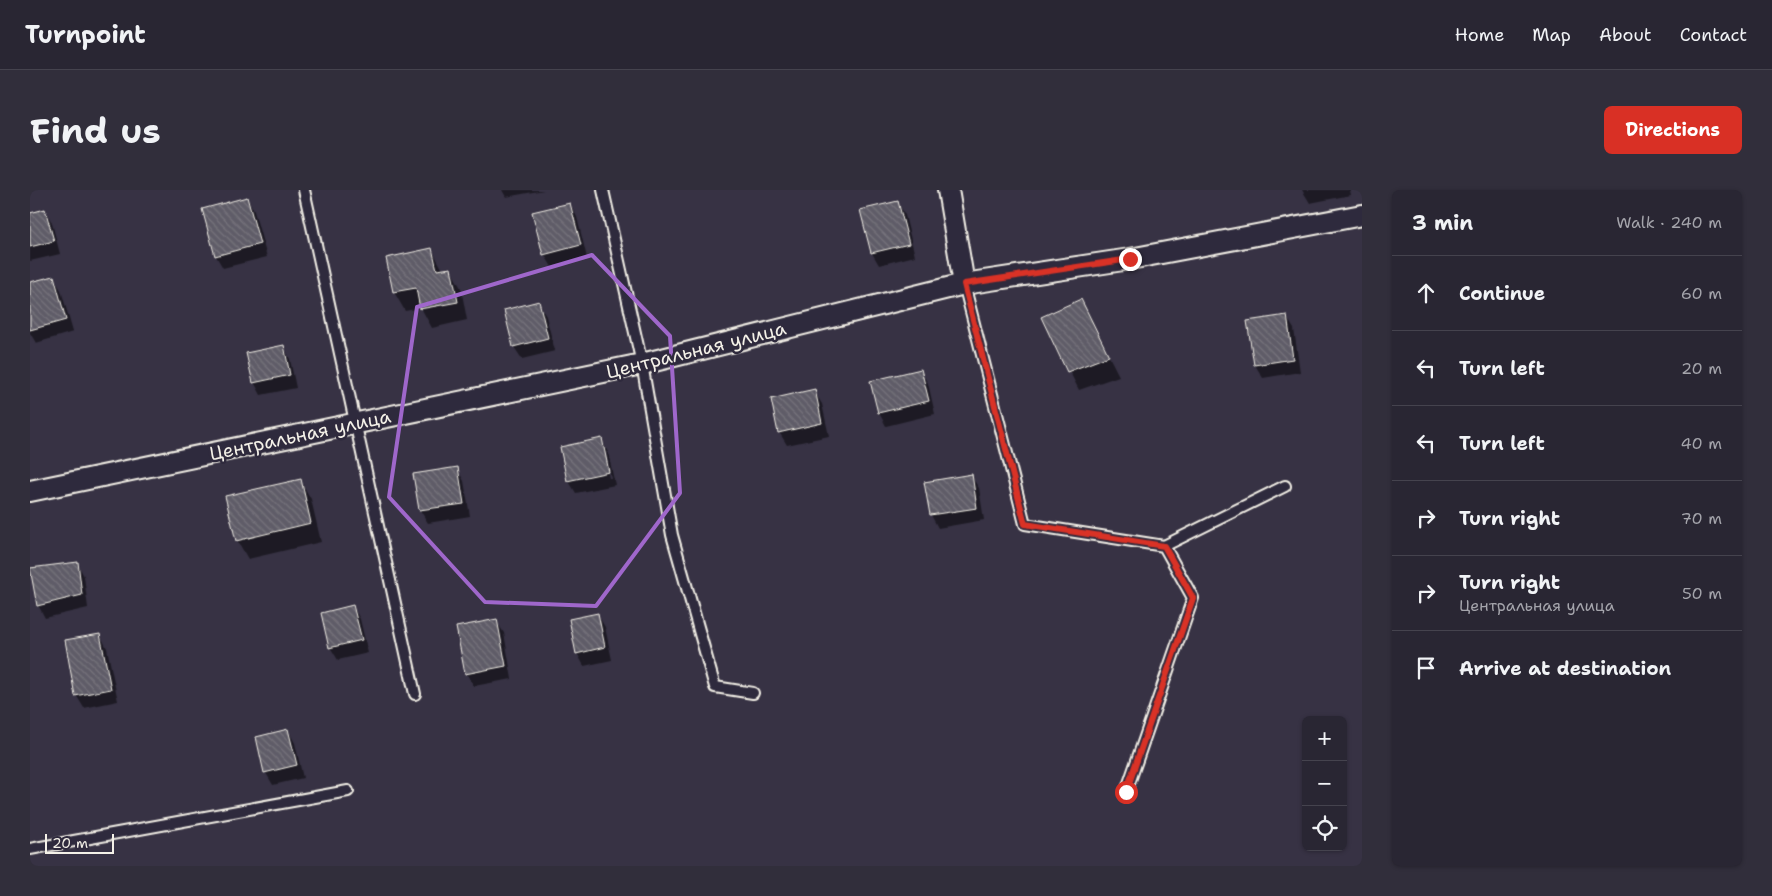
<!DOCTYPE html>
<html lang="en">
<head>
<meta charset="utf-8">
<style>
  :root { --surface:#292633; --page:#312e3b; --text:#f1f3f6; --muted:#a5a5ac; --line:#45434e; --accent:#d93025 }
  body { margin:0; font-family:"Shantell Sans",sans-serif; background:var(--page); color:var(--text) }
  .controls { position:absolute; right:15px; bottom:15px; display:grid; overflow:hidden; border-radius:8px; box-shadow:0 1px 4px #0004 }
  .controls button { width:45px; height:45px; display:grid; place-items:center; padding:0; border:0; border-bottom:1px solid var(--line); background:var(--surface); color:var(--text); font:25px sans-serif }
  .scale { position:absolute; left:15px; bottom:12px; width:69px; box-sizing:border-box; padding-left:5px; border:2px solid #f4f1e8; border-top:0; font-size:14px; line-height:18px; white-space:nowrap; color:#f4f1e8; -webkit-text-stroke:4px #2f2a3d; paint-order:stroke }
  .stop { position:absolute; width:15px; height:15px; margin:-11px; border:4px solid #d93025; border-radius:50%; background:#fff }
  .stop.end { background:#d93025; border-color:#fff; box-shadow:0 1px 5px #0008 }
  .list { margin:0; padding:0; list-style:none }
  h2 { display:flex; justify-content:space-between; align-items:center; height:65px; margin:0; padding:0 20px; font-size:21px }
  h2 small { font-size:16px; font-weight:400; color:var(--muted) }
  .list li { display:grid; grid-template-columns:32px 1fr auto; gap:15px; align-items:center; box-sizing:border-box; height:75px; padding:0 20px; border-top:1px solid var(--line) }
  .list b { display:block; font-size:19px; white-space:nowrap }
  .list p { margin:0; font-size:16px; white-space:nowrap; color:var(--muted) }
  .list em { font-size:16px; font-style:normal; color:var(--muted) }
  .icon { flex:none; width:28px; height:28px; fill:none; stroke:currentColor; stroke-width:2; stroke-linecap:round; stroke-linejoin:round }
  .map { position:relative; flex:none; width:1332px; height:676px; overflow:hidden; border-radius:8px }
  header { display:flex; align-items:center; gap:30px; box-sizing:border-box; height:70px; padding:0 25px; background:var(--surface); border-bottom:1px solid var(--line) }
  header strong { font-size:24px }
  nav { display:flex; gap:28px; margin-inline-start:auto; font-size:18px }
  .intro { display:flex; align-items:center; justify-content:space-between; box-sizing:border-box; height:120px; padding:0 30px }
  h1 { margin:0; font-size:35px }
  .button { padding:12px 22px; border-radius:8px; background:var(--accent); color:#fff; font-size:18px; font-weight:700 }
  main { display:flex; gap:30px; padding:0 30px }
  aside { flex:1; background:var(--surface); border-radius:8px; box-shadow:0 1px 4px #0004 }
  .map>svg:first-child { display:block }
</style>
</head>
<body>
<header>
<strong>Turnpoint</strong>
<nav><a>Home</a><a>Map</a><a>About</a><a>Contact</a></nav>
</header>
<div class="intro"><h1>Find us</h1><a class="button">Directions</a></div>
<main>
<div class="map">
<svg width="1332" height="676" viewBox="0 0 1332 676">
  <defs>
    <pattern id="building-back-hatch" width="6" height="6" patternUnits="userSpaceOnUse" patternTransform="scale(1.25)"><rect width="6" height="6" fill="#5f5c67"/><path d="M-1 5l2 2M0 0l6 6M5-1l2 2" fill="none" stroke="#77747d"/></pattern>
  </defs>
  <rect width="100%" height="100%" fill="#373244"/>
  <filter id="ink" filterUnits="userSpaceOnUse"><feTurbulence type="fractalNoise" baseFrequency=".02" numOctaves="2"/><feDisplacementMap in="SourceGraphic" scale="10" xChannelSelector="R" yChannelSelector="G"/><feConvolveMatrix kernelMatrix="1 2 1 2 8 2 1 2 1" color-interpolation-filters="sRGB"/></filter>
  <g filter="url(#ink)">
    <g fill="#0007" fill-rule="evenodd">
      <path d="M 472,0 L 514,0 L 476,7 Z"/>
      <path d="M 1272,0 L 1320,0 L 1321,5 L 1280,13 Z"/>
      <path d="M 217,8 L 224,21 L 237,67 L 193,78 L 186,66 Z"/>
      <path d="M 867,12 L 875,25 L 885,66 L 849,75 L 842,63 Z"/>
      <path d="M 540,14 L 547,27 L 557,68 L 522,77 L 514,64 Z"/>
      <path d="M 15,20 L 22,33 L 30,64 L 0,71 L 0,24 Z"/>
      <path d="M 402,60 L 413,80 L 420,79 L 431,98 L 437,130 L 402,138 L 391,118 L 375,121 L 364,102 L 357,69 Z"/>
      <path d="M 23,87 L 31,100 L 43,142 L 6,153 L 0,143 L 0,94 Z"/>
      <path d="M 1051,111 L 1089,186 L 1049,200 L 1012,128 Z"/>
      <path d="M 508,113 L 516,126 L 525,161 L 492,169 L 484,157 Z"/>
      <path d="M 1256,126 L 1264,139 L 1270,182 L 1233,188 L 1225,175 L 1219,132 Z"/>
      <path d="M 253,156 L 260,169 L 266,198 L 231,205 L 224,192 Z"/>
      <path d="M 890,181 L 898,193 L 905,224 L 856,236 L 849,223 L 842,192 Z"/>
      <path d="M 784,201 L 792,214 L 799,246 L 757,255 L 749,242 Z"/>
      <path d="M 571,250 L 578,262 L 585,295 L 546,303 L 538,290 ZM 573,262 L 576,262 L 581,288 L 579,288 Z"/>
      <path d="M 427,279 L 434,291 L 440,326 L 398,333 L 390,320 L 385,285 Z"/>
      <path d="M 941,286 L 949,298 L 954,330 L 908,338 L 901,325 L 896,293 Z"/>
      <path d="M 270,290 L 281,309 L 291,352 L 218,369 L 207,350 Z"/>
      <path d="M 47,373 L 54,386 L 58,418 L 15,428 L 8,415 Z"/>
      <path d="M 323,417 L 330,429 L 338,463 L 308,470 L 300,457 Z"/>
      <path d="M 567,424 L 575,437 L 582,470 L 554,476 L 547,463 Z"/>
      <path d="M 466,431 L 474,443 L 482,489 L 444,496 L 436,483 Z"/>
      <path d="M 70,445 L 77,458 L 88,511 L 54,518 L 46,505 Z"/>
      <path d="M 258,540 L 265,553 L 273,588 L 243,595 L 236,583 Z"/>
    </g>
    <g fill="url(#building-back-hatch)" stroke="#f4f1e8">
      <path d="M 217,7 L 230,54 L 185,66 L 172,19 Z"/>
      <path d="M 868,11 L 879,54 L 841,63 L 830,20 Z"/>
      <path d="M 540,13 L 551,55 L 513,65 L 502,22 Z"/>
      <path d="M 15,19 L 24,51 L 0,57 L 0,23 Z"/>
      <path d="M 402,58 L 407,80 L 421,78 L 428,112 L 390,119 L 386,98 L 363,102 L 356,68 Z"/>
      <path d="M 24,86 L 36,130 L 0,140 L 0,92 Z"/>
      <path d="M 1051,109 L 1079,166 L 1037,182 L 1011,127 Z"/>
      <path d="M 509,111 L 518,148 L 483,157 L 474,120 Z"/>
      <path d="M 1257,125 L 1263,169 L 1224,175 L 1217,131 Z"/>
      <path d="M 254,155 L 260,185 L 223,193 L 216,163 Z"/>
      <path d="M 891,179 L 899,211 L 848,223 L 840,191 Z"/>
      <path d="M 785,199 L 792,233 L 748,243 L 741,209 Z"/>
      <path d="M 572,248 L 579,282 L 537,291 L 530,257 Z"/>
      <path d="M 428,277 L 434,314 L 389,320 L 383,284 Z"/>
      <path d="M 942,284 L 947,318 L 900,325 L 894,292 Z"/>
      <path d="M 271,289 L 281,333 L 206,351 L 195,306 Z"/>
      <path d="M 48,372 L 52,405 L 7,416 L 0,378 Z"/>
      <path d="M 323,415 L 332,450 L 299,458 L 291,423 Z"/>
      <path d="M 568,423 L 575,457 L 546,464 L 539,429 Z"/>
      <path d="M 467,429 L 476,476 L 435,484 L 426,437 Z"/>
      <path d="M 70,444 L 81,499 L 45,506 L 35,450 Z"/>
      <path d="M 258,539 L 267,575 L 234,583 L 226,547 Z"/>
    </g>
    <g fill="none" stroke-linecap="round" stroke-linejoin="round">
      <g stroke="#f4f1e8" stroke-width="14">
        <g id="service">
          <path d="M 274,0 L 385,504"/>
          <path d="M 573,0 L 612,174 L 642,345 L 685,497 L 723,503"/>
          <path d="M 934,94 L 995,334 L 1134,356 L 1163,408 L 1096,602"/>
          <path d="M 1134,356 L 1255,296"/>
          <path d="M 0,659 L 318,601"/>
        </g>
      </g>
      <g stroke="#f4f1e8" stroke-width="24">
        <g id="minor">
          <path d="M 918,0 L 934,94"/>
          <path d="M 0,301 L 612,174 L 934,94 L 1100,69 L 1332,25"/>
        </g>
      </g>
      <use href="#service" stroke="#2f2a3d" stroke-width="10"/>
      <use href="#minor" stroke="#2f2a3d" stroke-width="20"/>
    </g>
  </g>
  <g fill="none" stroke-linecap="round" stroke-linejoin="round" filter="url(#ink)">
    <path stroke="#d93025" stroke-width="6" d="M 1096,602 L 1163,408 L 1134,356 L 995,334 L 934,94 L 1100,69"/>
  </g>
  <path fill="none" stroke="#9f67cb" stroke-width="4" stroke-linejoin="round" d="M 562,65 L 640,146 L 650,303 L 566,416 L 455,412 L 359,307 L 387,117 Z"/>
  <g text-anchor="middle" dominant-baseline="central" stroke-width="5" stroke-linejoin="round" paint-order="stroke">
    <g font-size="19" fill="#f4f1e8" stroke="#2f2a3d">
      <text transform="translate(666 160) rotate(-14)">Центральная улица</text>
      <text transform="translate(270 245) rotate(-12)">Центральная улица</text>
    </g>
  </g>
</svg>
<div class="controls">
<button>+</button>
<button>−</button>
<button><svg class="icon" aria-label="locate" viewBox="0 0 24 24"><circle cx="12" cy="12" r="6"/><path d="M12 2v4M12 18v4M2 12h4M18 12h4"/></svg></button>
</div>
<div class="scale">20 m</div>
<div class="stop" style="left:1096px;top:602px"></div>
<div class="stop end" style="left:1100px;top:69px"></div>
</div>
<aside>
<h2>3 min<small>Walk · 240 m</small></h2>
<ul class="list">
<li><svg class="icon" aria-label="ahead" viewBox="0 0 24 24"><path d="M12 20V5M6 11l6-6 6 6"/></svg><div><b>Continue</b></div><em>60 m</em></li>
<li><svg class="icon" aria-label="left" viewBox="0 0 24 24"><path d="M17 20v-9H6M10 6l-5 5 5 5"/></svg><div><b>Turn left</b></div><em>20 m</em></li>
<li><svg class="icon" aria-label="left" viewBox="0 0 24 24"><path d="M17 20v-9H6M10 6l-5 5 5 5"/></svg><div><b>Turn left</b></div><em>40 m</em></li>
<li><svg class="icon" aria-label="right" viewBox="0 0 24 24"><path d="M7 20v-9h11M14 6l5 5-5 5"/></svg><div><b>Turn right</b></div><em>70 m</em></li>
<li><svg class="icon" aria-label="right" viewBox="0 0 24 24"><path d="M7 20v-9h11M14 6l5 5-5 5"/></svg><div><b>Turn right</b><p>Центральная улица</p></div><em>50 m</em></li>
<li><svg class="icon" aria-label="arrive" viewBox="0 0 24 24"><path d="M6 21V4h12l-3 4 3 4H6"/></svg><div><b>Arrive at destination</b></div></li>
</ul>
</aside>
</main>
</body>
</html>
